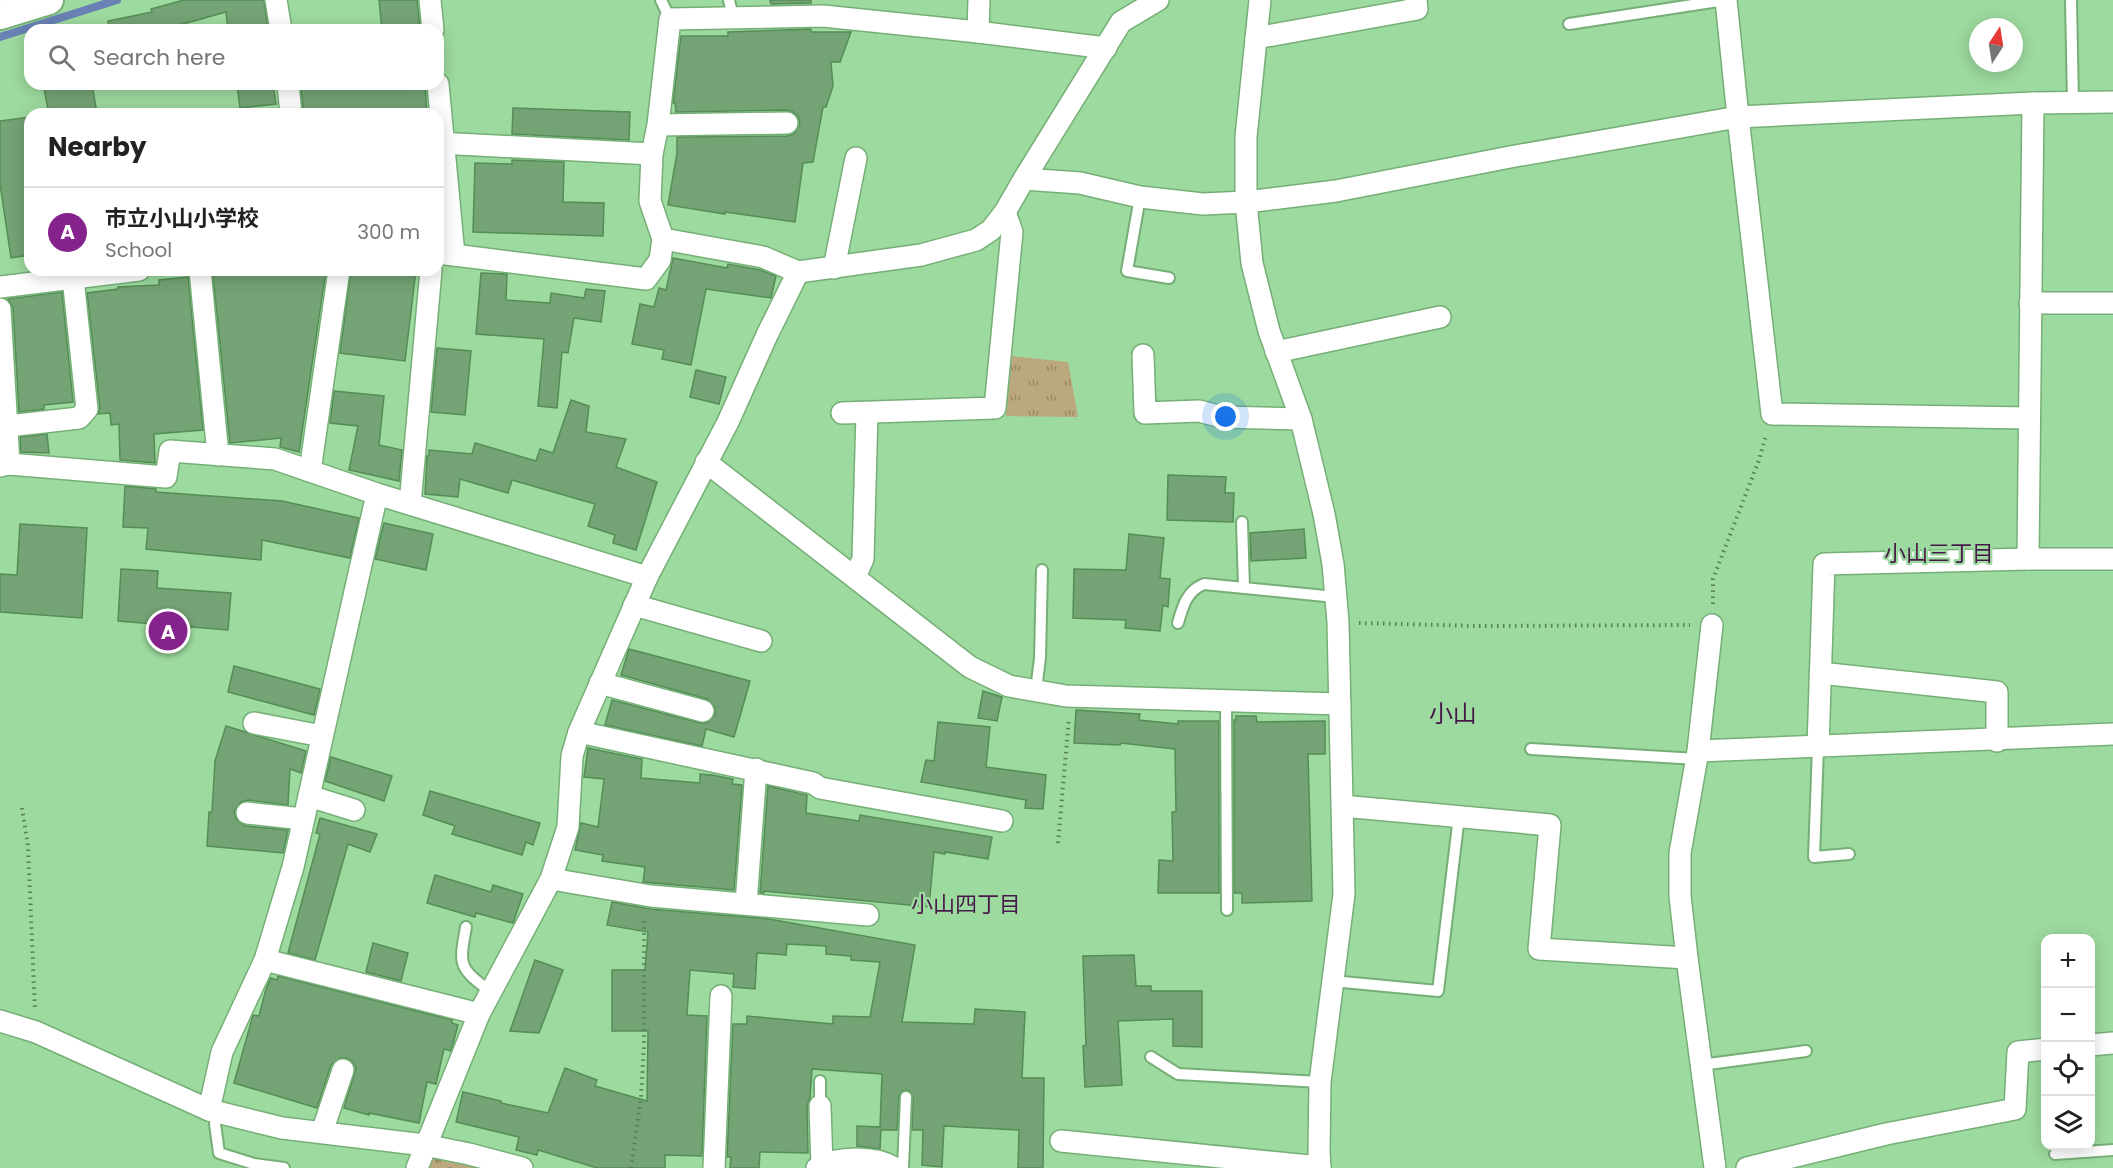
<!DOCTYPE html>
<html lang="en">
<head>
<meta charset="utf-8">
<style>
  :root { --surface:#fff; --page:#f6f6f6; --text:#222; --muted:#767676; --line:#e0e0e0; --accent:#85228c }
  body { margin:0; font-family:Poppins,"Noto Sans JP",sans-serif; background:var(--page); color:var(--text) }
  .controls { position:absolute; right:18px; bottom:18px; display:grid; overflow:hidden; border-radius:12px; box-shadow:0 3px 15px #0003 }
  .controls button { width:54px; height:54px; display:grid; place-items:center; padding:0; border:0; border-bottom:2px solid var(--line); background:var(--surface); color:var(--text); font:30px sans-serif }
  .compass { position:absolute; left:1969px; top:18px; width:54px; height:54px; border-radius:50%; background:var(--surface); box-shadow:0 3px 15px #0003; rotate:12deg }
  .you { position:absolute; left:1226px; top:417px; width:21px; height:21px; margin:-15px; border:4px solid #fff; border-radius:50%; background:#1a73e8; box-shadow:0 0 0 9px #1a73e833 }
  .badge { display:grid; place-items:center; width:39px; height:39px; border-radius:50%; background:var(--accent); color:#fff; font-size:20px; font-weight:700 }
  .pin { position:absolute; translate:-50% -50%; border:3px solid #fff; box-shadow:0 2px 6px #0006 }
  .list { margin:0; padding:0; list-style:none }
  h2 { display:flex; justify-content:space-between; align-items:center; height:78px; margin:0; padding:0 24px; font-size:26px }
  h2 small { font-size:20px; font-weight:400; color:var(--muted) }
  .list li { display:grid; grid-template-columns:39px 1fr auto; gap:18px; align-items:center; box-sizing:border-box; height:90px; padding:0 24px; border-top:2px solid var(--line) }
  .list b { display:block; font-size:22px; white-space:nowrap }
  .list p { margin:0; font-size:20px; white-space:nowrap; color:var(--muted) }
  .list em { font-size:20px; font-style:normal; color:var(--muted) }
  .icon { flex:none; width:33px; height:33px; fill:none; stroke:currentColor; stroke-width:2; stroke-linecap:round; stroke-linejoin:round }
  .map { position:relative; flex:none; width:2113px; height:1168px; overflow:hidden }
  .search { position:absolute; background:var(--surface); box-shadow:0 3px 15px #0003; left:24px; top:24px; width:420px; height:66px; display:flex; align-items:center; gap:15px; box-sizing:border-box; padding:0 21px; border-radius:18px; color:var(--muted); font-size:22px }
  .panel { position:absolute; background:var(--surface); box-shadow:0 3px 15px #0003; left:24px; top:108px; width:420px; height:168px; border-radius:18px }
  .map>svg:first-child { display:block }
</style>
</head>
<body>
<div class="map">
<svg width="2113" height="1168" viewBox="0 0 2113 1168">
  <defs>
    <pattern id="cemetery-stones" width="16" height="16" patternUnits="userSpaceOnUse" patternTransform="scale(1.5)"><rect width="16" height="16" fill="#bca87f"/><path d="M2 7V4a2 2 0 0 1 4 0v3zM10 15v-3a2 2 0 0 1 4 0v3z" fill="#988967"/></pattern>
    <pattern id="park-tufts" width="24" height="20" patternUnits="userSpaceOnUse" patternTransform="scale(1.5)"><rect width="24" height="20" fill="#bca87f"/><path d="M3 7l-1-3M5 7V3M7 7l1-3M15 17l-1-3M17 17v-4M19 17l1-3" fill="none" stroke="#988967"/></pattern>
  </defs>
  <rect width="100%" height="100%" fill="#9dda9f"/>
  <path fill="url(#cemetery-stones)" d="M 438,1154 L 495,1168 L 427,1168 L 430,1157 Z"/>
  <path fill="url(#park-tufts)" d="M 1012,356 L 1068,362 L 1078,417 L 1006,416 Z"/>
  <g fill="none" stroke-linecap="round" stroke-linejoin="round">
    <path stroke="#6981b4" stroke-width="8" d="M 0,37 L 117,0"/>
  </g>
  <g fill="#74a375" stroke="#548d56" stroke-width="1.5">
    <path d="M 184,0 L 264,0 L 268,30 L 228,30 L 226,12 L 162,30 L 109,30 L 108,21 L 152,12 L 151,9 Z"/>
    <path d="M 379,0 L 417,0 L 420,30 L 382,30 Z"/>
    <path d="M 770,0 L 811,0 L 811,3 L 771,4 Z"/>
    <path d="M 811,29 L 811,32 L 851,32 L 840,62 L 831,62 L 833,86 L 826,107 L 823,107 L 813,162 L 803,163 L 795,222 L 725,212 L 725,214 L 668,205 L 677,153 L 677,137 L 787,136 L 794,134 L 800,123 L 798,116 L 793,112 L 787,110 L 676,112 L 675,103 L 673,103 L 681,36 L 728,36 L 728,32 Z"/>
    <path d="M 43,84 L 92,84 L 96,108 L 66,114 L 49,114 Z"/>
    <path d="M 237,84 L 273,84 L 276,104 L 240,108 Z"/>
    <path d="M 346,84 L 425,84 L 427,114 L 304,114 L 301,89 Z"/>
    <path d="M 513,108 L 630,112 L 629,140 L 512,134 Z"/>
    <path d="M 30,117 L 30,255 L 11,258 L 0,184 L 0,121 Z"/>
    <path d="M 512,160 L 564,162 L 563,202 L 604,203 L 603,236 L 473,232 L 475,163 L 512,164 Z"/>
    <path d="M 673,258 L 727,268 L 728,264 L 760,270 L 776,276 L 771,298 L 706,289 L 691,365 L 662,359 L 664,350 L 632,344 L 640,304 L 654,307 L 659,288 L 666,290 Z"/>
    <path d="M 249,270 L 326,270 L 299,452 L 280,447 L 281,438 L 230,443 L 213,275 Z"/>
    <path d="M 351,270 L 416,270 L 405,361 L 340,353 Z"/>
    <path d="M 481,273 L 507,274 L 506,300 L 550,303 L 551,293 L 584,298 L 586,289 L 605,291 L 601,322 L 574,318 L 568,353 L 562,352 L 557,408 L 538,406 L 544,339 L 476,334 Z"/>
    <path d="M 188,277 L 203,430 L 154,434 L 155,463 L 120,460 L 119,424 L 111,425 L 110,413 L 98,414 L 100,408 L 87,293 L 118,289 L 118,287 L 159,285 L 159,280 Z"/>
    <path d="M 62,292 L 73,402 L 44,405 L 44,409 L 19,412 L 13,308 L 8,299 Z"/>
    <path d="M 437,348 L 471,351 L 465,415 L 431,412 Z"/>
    <path d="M 696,370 L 726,377 L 719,404 L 690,397 Z"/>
    <path d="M 334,391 L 384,396 L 379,445 L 402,450 L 399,481 L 349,470 L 358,426 L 330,423 Z"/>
    <path d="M 571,400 L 589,406 L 586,432 L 626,439 L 616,467 L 657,482 L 636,550 L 613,543 L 615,535 L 588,526 L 595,504 L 512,480 L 508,493 L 460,479 L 458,497 L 425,494 L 427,456 L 429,456 L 429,450 L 472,454 L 475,443 L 536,461 L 540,449 L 553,453 Z"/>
    <path d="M 47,434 L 49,453 L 21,452 L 20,437 Z"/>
    <path d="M 1168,475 L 1226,477 L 1225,493 L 1234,493 L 1233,522 L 1167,520 Z"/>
    <path d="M 125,486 L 156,489 L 156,492 L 282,501 L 359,518 L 350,558 L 262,540 L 261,560 L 146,549 L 148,528 L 123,527 Z"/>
    <path d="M 384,523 L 433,534 L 426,570 L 375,559 Z"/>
    <path d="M 20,524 L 87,528 L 82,618 L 0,612 L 0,574 L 17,575 Z"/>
    <path d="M 1304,529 L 1306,558 L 1251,561 L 1250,533 Z"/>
    <path d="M 1129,534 L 1164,538 L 1160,578 L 1170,579 L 1168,607 L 1163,605 L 1160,631 L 1125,628 L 1126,620 L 1073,618 L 1074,569 L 1126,570 Z"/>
    <path d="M 121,569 L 158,571 L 157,588 L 231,593 L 228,630 L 118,621 Z"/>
    <path d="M 629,649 L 750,681 L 734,737 L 706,729 L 702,746 L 605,725 L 612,700 L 700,723 L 707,723 L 715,715 L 715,707 L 707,699 L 621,675 Z"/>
    <path d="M 234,666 L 320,689 L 314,715 L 228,692 Z"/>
    <path d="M 983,691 L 1002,697 L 997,721 L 978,718 Z"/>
    <path d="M 1076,710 L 1140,714 L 1139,720 L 1178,724 L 1178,721 L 1219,721 L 1219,893 L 1158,893 L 1159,860 L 1173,861 L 1172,812 L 1176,812 L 1175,749 L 1121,743 L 1120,745 L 1074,743 Z"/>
    <path d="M 1236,716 L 1256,716 L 1257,722 L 1325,721 L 1325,754 L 1308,754 L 1312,901 L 1242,903 L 1242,893 L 1234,893 L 1234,720 L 1236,720 Z"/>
    <path d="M 938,722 L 990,727 L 986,767 L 1046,775 L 1043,809 L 1025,808 L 1026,800 L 921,782 L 926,760 L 934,761 Z"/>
    <path d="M 226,726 L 306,751 L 301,773 L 290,769 L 288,805 L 248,800 L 241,802 L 234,811 L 236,819 L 245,826 L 288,830 L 283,853 L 207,846 L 209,812 L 212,812 L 215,761 Z"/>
    <path d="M 588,748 L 642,759 L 641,778 L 700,783 L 700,774 L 712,775 L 733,779 L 732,784 L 742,785 L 734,890 L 643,882 L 645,867 L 602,861 L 603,855 L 575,850 L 581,823 L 598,827 L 604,779 L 584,777 Z"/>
    <path d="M 331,757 L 392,776 L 384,801 L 325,781 Z"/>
    <path d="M 768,786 L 807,795 L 806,813 L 859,821 L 860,815 L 992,837 L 988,859 L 945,852 L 945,854 L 934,852 L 929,907 L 764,891 L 764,893 L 760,893 Z"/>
    <path d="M 430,791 L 540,823 L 533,845 L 526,842 L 522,855 L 452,834 L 455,826 L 423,815 Z"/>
    <path d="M 320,818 L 377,834 L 370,852 L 348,844 L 315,960 L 288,953 L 320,834 L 316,833 Z"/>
    <path d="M 435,875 L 491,892 L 493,885 L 523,894 L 513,923 L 476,913 L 475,917 L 427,903 Z"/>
    <path d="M 612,902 L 650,909 L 769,919 L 915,945 L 902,1022 L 974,1024 L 975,1009 L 1025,1012 L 1022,1078 L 1044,1078 L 1043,1168 L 1018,1168 L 1019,1130 L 944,1126 L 942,1167 L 922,1165 L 923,1130 L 912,1130 L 913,1097 L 910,1091 L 907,1090 L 902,1091 L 899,1096 L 897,1130 L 881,1130 L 880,1149 L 857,1146 L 857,1126 L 880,1127 L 882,1074 L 812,1069 L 810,1098 L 807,1106 L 808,1153 L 760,1152 L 759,1168 L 730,1168 L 731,1157 L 727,1157 L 733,1024 L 747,1024 L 747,1016 L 833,1024 L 833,1016 L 870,1017 L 880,962 L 851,960 L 851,956 L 826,954 L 826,946 L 787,944 L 786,955 L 757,953 L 755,989 L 733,987 L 734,974 L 690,970 L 687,1015 L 707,1016 L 702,1156 L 665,1155 L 665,1168 L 597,1168 L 538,1150 L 537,1155 L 516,1150 L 519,1137 L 456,1122 L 463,1092 L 501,1101 L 501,1103 L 548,1113 L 565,1068 L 597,1080 L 595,1086 L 647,1101 L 648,1031 L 612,1031 L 612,970 L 645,970 L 648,932 L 607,925 Z"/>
    <path d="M 373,943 L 408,953 L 401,981 L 366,972 Z"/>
    <path d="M 1134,955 L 1136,986 L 1151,986 L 1151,991 L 1202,991 L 1202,1047 L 1173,1046 L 1173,1019 L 1118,1021 L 1122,1085 L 1085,1087 L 1083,1046 L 1086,1045 L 1083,956 Z"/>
    <path d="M 535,960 L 563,970 L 539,1033 L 510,1031 Z"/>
    <path d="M 278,976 L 452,1020 L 452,1023 L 458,1025 L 451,1051 L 444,1049 L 436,1084 L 427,1082 L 419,1123 L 369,1113 L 369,1115 L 344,1108 L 356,1068 L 353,1062 L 347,1058 L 340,1058 L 331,1065 L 317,1108 L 234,1083 L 253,1015 L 259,1016 L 266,989 L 271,978 L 277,980 Z"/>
  </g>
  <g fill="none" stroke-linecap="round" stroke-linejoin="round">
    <g stroke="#75af76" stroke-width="14">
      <g id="lane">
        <path d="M 661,0 L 670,19"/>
        <path d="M 729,0 L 733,17"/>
        <path d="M 2071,0 L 2073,103"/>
        <path d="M 1569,24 L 1725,0"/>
        <path d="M 1140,197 L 1127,271 L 1169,278"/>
        <path d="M 1242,522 L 1244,588"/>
        <path d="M 1178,623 C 1183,605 1187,591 1204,584 L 1335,597"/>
        <path d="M 1036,690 L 1040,658 L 1042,570"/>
        <path d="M 1226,702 L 1227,910"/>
        <path d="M 1818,747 L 1814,857 L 1849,854"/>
        <path d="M 1531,749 L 1697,759"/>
        <path d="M 466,927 C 459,966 458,967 491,992"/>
        <path d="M 1332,981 L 1438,991 L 1459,816"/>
        <path d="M 1151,1057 L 1178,1074 L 1320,1082"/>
        <path d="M 1701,1065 L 1806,1051"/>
        <path d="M 820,1081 L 820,1106"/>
        <path d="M 216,1111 L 215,1124 L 219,1153 L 254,1164 L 284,1168"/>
        <path d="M 2055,1154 L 2113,1150"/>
        <path d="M 903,1168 L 906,1097"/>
      </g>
    </g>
    <g stroke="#75af76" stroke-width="24">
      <g id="street">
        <path d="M 276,0 L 281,30"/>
        <path d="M 430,0 L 433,30"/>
        <path d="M 1260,0 L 1246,137 L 1246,202 L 1252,263 L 1269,331 L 1301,419 L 1324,514 L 1333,564 L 1338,622 L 1344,894 L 1320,1082 L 1319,1151 L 1320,1168"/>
        <path d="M 1726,0 L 1738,117 L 1772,414 L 2029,418"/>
        <path d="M 978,32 L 979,0"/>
        <path d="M 1256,38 L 1417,9 L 1416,0"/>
        <path d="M 288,84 L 291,114"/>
        <path d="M 438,84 L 454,255"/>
        <path d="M 658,125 L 787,123"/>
        <path d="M 438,143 L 652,154"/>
        <path d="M 1024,179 L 1080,183 L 1140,197 L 1203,204 L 1246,202 L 1336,191 L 1510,157 L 1738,117 L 2033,103 L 2113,102"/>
        <path d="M 663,239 L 763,257 L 798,272"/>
        <path d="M 438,253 L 646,279 L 660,260 L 663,239 L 650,201 L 652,154 L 658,125 L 670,19 L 823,16 L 978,32 L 1106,48"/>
        <path d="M 834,268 L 856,158"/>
        <path d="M 200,270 L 218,455"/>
        <path d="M 0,287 L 139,270"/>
        <path d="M 2030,303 L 2113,303"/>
        <path d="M 0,309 L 9,464 L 0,466"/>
        <path d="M 1276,352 L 1440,317"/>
        <path d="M 1143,355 L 1145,413 L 1199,411 L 1222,417 L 1301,419"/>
        <path d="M 842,413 L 995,408 L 1012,232 L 1005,212"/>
        <path d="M 8,426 L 79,418 L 87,409 L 73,278"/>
        <path d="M 706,462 L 970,667 L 1009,686 L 1066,696 L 1340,704"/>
        <path d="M 9,464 L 166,477 L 170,451 L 275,459 L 377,494 L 647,577"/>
        <path d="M 310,471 L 339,270"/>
        <path d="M 410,504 L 431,270"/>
        <path d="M 2028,559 L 2033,103"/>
        <path d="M 855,577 L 863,559 L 867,413"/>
        <path d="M 634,605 L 761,641"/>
        <path d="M 1712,625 L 1698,751 L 1680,853 L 1680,896 L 1687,958 L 1715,1168"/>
        <path d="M 1820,673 L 1997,692 L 1997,741"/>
        <path d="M 600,683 L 703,711"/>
        <path d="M 254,723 L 322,736"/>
        <path d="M 579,732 L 813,783 L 820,788 L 1002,821"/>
        <path d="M 1818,747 L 1824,564 L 2028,559 L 2113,559"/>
        <path d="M 1698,751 L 2113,734"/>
        <path d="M 309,796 L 354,810"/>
        <path d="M 1342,806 L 1550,825 L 1539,949 L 1687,958"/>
        <path d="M 247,813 L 303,819"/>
        <path d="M 551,879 L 651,896 L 868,915"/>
        <path d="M 746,904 L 756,769"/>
        <path d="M 265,960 L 479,1014"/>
        <path d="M 0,1021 L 36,1032 L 209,1110 L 282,1128 L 425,1145 L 469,1154 L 522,1168"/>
        <path d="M 2090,1045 L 2113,1043"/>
        <path d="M 820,1106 L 822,1166"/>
        <path d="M 209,1110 L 222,1052 L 265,960 L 293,867 L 377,494"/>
        <path d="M 322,1132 L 343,1070"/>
        <path d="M 1061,1141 L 1320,1167"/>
        <path d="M 417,1168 L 479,1014 L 551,879 L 568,827 L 572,756 L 579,732 L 647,577 L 728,422 L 767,335 L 798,272 L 921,255 L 976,240 L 991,230 L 1005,212 L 1024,179 L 1121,22 L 1158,0"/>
        <path d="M 714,1168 L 721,996"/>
        <path d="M 817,1168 C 838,1156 875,1156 895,1168"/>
        <path d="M 1747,1168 L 1886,1134 L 2015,1109 L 2018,1052 L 2046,1049"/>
      </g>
    </g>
    <g stroke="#75af76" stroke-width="32">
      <path id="secondary" d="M 0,15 L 49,0"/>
    </g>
    <g stroke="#568058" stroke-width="4" stroke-dasharray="1.5 4.5" stroke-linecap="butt">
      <path d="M 1713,604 L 1713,579 L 1759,460 L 1766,435"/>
      <path d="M 1359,623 L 1478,626 L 1690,625"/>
      <path d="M 22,808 L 28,846 L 35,1011"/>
      <path d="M 1058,843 L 1069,718"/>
      <path d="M 631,1168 L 641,1098 L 644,1043 L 644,917"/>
    </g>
    <use href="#lane" stroke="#fff" stroke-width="10"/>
    <use href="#street" stroke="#fff" stroke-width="21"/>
    <use href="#secondary" stroke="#fff" stroke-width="28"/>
  </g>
  <g text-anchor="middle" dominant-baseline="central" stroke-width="4.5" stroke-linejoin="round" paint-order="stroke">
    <g font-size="22" fill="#461749" stroke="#9dda9f">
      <text x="1939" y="553">小山三丁目</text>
      <text x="966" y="904">小山四丁目</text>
    </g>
    <g font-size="24" fill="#461749" stroke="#9dda9f">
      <text x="1453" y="713">小山</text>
    </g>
  </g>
</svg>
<div class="controls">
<button>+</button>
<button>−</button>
<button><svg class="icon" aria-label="locate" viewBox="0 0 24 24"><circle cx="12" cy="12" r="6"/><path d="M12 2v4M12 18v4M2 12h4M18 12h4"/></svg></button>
<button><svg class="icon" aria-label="layers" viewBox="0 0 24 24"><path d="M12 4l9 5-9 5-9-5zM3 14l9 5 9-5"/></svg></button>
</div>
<svg class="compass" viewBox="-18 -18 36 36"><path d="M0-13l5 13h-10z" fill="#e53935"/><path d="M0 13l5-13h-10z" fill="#767676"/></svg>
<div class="you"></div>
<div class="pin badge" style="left:168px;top:631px">A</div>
<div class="search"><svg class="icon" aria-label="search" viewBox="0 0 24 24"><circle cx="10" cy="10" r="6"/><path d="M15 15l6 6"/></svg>Search here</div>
<section class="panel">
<h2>Nearby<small></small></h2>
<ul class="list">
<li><span class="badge">A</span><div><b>市立小山小学校</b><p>School</p></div><em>300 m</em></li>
</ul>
</section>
</div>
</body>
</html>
